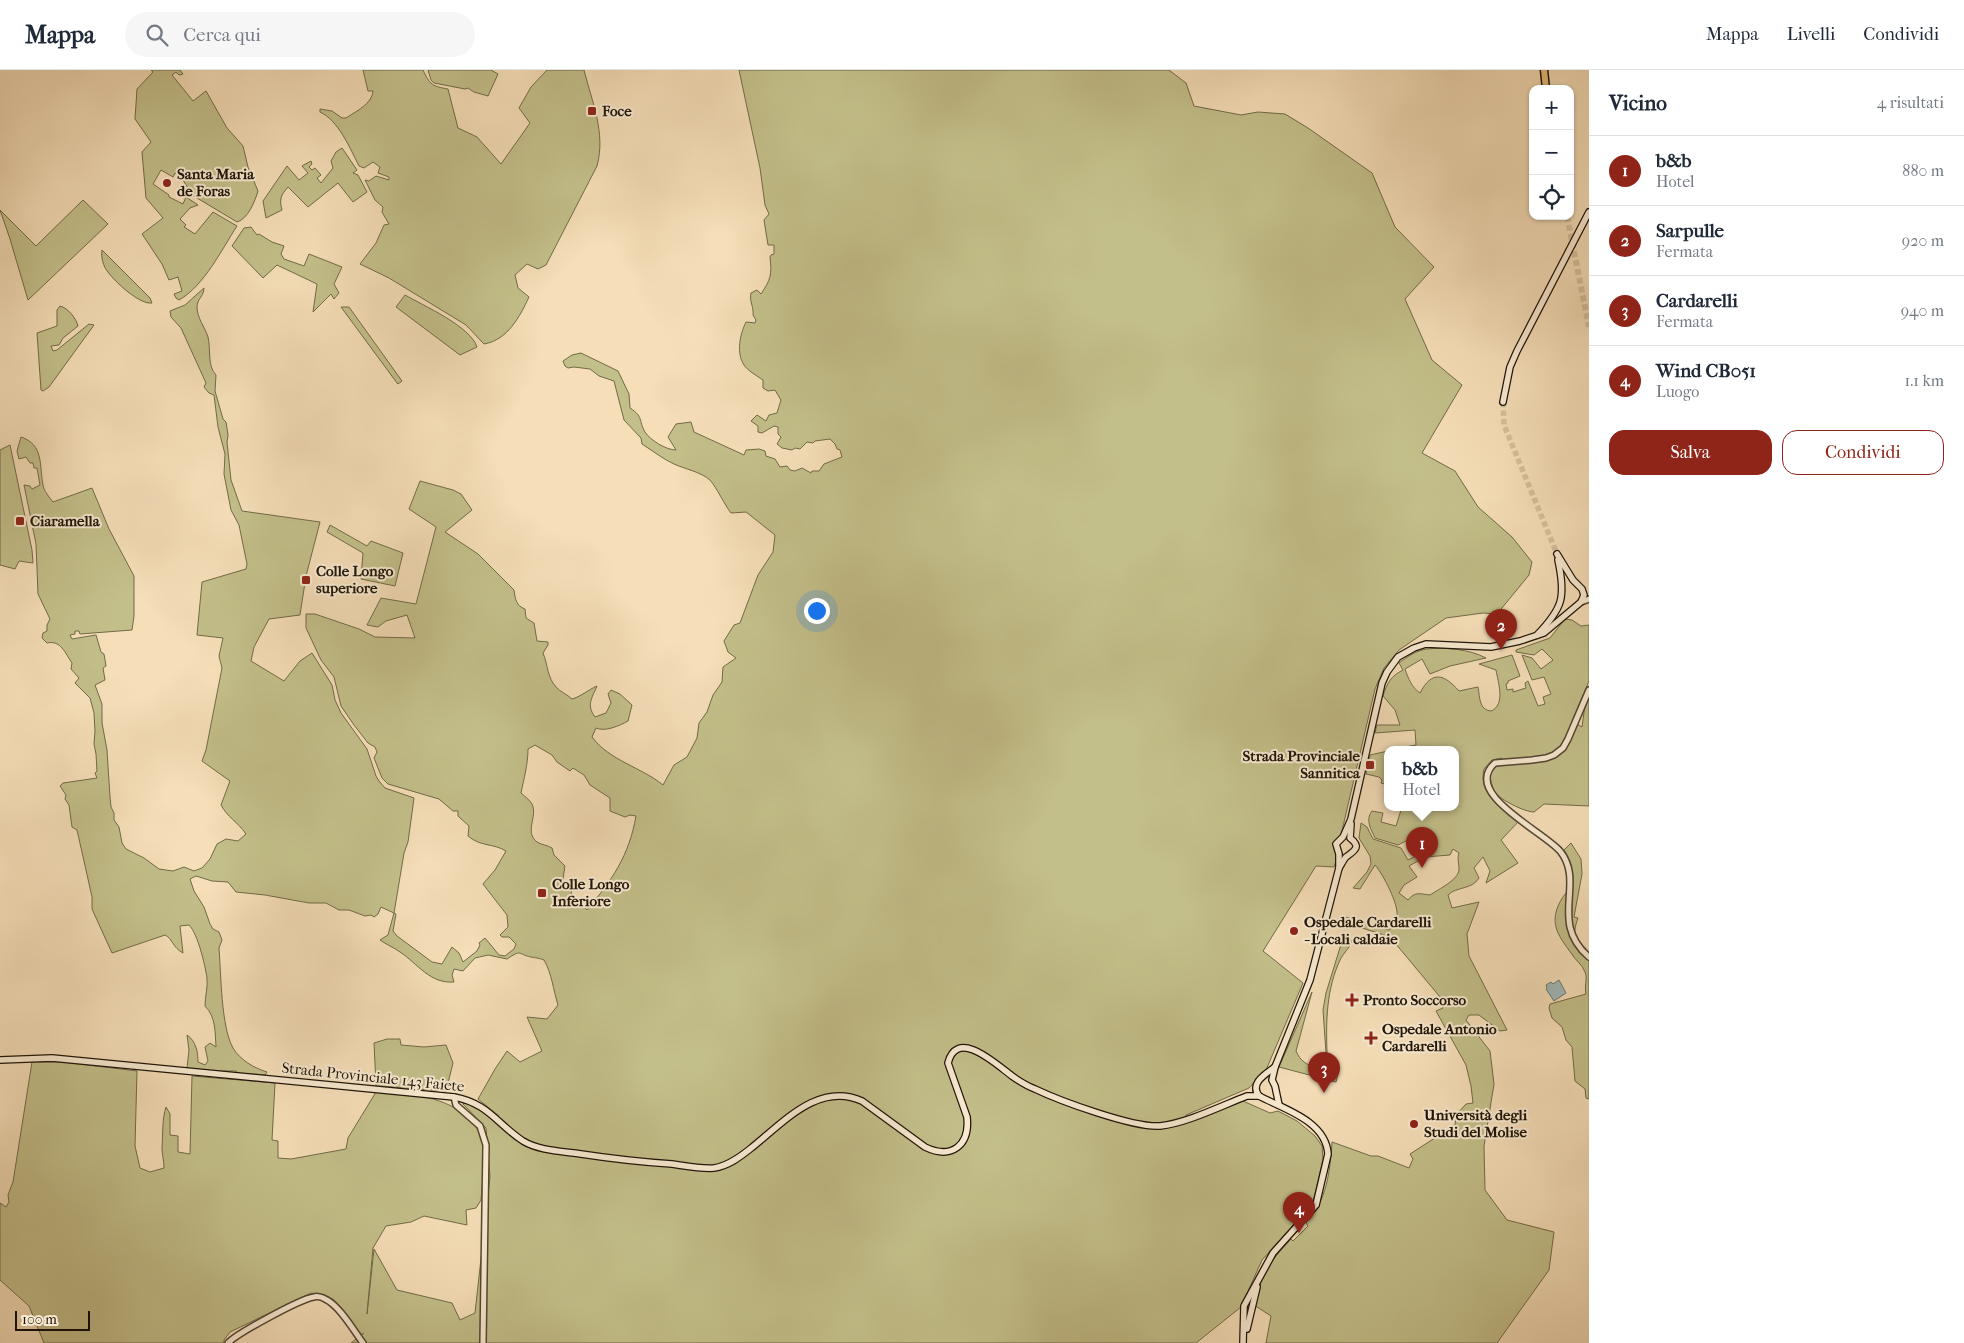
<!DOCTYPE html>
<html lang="it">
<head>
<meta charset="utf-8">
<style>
  :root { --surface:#fff; --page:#f6f6f7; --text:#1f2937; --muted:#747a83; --line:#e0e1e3; --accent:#8f2418 }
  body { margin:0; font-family:"IM FELL French Canon",serif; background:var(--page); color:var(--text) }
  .controls { position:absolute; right:15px; top:15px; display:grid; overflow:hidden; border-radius:10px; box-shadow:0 1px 4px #0004 }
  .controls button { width:45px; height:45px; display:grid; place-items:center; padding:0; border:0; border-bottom:1px solid var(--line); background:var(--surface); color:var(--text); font:25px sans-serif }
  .scale { position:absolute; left:15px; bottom:12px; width:75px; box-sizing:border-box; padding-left:5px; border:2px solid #1f1407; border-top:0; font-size:14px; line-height:18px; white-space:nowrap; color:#1f1407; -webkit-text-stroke:4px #f8ead1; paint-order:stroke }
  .you { position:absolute; left:816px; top:540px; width:18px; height:18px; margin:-12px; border:4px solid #fff; border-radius:50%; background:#1a73e8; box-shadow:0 0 0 8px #1a73e833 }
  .badge { display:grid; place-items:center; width:32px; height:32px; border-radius:50%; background:var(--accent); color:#fff; font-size:16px; font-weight:700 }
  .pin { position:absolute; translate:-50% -41px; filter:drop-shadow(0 1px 2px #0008) }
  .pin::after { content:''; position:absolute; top:26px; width:18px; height:15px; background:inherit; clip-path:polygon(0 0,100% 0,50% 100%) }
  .popup { position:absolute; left:1384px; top:676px; width:75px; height:65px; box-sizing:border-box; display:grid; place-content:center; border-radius:10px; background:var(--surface); filter:drop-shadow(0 1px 4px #0005); font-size:16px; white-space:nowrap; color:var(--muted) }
  .popup b { font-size:19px; color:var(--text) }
  .popup::after { content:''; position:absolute; left:50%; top:100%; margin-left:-10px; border:10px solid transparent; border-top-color:var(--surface) }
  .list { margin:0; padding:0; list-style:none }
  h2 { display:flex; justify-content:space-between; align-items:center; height:65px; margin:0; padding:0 20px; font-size:21px }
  h2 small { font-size:16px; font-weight:400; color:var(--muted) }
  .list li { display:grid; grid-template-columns:32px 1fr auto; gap:15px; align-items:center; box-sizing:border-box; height:70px; padding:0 20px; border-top:1px solid var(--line) }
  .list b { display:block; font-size:19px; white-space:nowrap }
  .list p { margin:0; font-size:16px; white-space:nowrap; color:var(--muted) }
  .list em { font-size:16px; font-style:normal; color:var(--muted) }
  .actions { display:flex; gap:10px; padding:15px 20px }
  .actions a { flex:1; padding:11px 0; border:1px solid var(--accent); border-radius:15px; text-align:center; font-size:18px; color:var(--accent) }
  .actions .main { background:var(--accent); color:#fff }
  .icon { flex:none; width:28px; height:28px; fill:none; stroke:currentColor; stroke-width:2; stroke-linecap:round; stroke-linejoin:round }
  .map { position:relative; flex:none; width:1589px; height:1273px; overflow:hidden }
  header { display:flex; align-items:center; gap:30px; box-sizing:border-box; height:70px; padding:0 25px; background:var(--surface); border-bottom:1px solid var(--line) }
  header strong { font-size:24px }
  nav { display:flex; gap:28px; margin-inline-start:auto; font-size:18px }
  .search { width:350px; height:45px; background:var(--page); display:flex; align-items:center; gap:12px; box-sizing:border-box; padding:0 18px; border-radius:28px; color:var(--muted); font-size:19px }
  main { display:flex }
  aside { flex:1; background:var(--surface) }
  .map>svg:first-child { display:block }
</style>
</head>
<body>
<header>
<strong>Mappa</strong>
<div class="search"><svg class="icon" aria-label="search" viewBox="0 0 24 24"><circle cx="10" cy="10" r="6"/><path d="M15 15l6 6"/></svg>Cerca qui</div>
<nav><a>Mappa</a><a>Livelli</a><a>Condividi</a></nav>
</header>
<main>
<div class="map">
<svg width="1589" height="1273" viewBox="0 0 1589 1273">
  <rect width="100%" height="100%" fill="#f5deb8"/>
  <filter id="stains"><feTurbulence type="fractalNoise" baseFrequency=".004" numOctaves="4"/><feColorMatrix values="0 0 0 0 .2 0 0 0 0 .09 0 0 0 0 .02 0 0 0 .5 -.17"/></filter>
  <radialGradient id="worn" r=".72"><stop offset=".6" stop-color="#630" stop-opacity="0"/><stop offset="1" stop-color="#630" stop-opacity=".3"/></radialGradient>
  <g fill="#c3bf8a" stroke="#716a48" fill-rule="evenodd">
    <path d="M 151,0 L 180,0 L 183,4 L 179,5 L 176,2 L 172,5 L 193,31 L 206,21 L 227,58 L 243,76 L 248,97 L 258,121 C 255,131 248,149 237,152 L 192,125 L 180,105 L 175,103 L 173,107 L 161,100 L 153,114 L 169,125 L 169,127 L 183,134 L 186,127 L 198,135 L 190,138 L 180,149 L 186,155 L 184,157 L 195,164 L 213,142 L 237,156 C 222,179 204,216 179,230 L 176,228 L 174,224 L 182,221 L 178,207 L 169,210 L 162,194 L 142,164 L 163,148 L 146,128 L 142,82 L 151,72 L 135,49 L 137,19 L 153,2 Z"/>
    <path d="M 363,0 L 423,0 C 430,15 432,16 448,19 L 458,58 L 477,67 L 501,94 L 530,53 L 519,38 L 531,17 L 547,0 L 584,0 C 592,32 606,63 597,96 L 546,195 L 538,199 L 527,194 L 515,205 L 518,218 L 529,227 C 520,246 508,270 484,274 L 466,255 L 389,208 L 360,194 L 376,173 L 384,155 L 389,154 L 382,142 L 383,137 L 375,130 L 365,110 L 369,111 L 376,106 L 389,110 L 389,107 L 378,103 L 380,97 L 373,92 L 364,98 L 359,96 C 350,78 338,50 320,42 L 320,39 L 332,41 L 342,48 L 346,48 C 355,42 372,34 373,21 L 368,21 Z"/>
    <path d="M 428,0 L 491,0 L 498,4 L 488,26 L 474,22 L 468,18 L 465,19 L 434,13 L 431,10 Z"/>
    <path d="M 739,0 L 1169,0 L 1186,13 L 1194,36 L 1241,45 L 1258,42 L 1285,44 L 1308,58 L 1372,103 L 1395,157 L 1434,197 L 1405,229 L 1432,290 L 1462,315 L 1422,383 L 1455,401 L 1478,437 L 1512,467 L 1532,492 L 1529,505 L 1497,544 L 1483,543 L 1446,548 L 1399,580 L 1384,598 L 1375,619 L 1341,765 L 1336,770 L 1334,776 L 1338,784 L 1334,797 L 1316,796 L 1263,881 L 1303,913 L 1266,1000 L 1249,1018 L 1186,1045 L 1187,1052 L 1243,1031 L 1270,1043 L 1278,1041 L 1297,1051 L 1315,1066 L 1322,1076 L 1323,1089 L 1314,1128 L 1304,1144 L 1262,1190 L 1245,1228 L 1246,1233 L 1196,1273 L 351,1273 L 364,1263 L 362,1265 L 334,1230 L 325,1225 L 311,1223 L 230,1262 L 224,1270 L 224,1273 L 44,1273 L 29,1236 L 0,1210 L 0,1133 L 6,1137 L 9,1132 L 8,1125 L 13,1112 L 32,992 L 63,992 L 137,1001 L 135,1076 L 140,1098 L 150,1102 L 164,1098 C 164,1091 162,1084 162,1078 C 163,1064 162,1049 166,1037 L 170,1044 L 170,1065 L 178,1066 L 178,1082 L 190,1084 L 192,1006 L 275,1013 L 272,1070 L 278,1071 L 278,1088 L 291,1089 L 346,1079 L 348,1068 L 376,1022 C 411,1025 446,1024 472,1052 C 478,1059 483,1068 484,1076 C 485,1094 482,1113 481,1130 L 476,1138 L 466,1140 L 467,1155 L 424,1146 L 411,1152 L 386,1156 L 373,1178 L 367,1244 L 374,1179 L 397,1220 L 452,1233 L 460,1250 L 475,1243 L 490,1107 L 486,1058 L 463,1034 L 464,1032 L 480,1038 L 495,1050 L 499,1046 L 478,1029 L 495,999 L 507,981 L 520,992 L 542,981 L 527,947 L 547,949 L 558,935 C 553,919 552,904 544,890 C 539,888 536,888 531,887 C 517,884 522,879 507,889 L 488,885 L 475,888 L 463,901 L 454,899 L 452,905 L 454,912 C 430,914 418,894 400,882 C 393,877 387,875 380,870 L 388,865 L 394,843 L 381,837 L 378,844 L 374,847 L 371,845 L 365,846 L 349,840 L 339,840 L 326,833 L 309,833 L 265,825 L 236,822 L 228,812 L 212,811 L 196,806 L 190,809 L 194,821 L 204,837 L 210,854 L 213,859 L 219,862 L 222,870 L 219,878 C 221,903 221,957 233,978 C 240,990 254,998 267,1002 L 265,1005 L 238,1003 L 236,1001 L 216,1001 L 187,998 L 189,980 L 187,965 C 196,971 198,982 198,992 L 205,995 L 208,991 L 205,977 L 210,973 L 216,977 C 215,962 216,947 205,936 C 205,926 208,917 207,908 C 205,895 198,864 189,855 L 180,856 L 183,883 C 172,877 173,869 165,865 L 112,883 L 92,839 L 92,827 L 77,760 L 72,757 L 69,735 L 65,729 L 66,725 L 60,716 L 63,713 L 97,708 L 95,703 L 97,701 L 96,684 L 94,674 L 95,661 L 94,643 L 90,628 L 75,613 L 79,608 L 71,599 L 72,593 C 65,583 61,570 47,573 L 42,568 L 43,563 L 47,561 L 47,555 L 50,549 L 38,524 L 36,474 L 24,415 L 30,416 L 32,419 L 40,415 L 37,398 L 34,398 L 33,393 L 30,393 L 26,387 L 19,389 L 17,381 L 21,367 C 44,375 39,394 43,415 C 44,421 49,427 53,432 L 92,418 L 109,459 L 134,506 L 134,546 L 132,560 L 80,564 L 79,561 L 75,561 L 75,564 L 70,565 L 72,569 L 96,565 L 101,582 L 104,584 L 106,596 L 103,598 L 105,610 L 95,615 L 102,634 L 102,653 L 107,680 L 110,727 L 111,737 L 114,743 L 114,750 L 119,757 L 122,773 L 126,779 L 144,788 L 159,799 L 173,801 L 184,797 L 194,801 L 202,798 L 210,789 L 217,774 L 226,769 L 238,771 L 246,764 C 237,751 228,748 221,735 L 230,711 L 202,691 L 206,680 L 222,598 L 219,586 L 223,568 L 197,565 L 202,512 L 246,499 L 247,494 L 239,455 L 231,440 L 224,404 L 225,384 L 218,357 L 214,325 L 209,323 L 204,317 L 206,313 L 181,258 L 171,247 L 170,241 L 185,235 L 204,218 C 204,226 197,229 197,237 C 197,248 205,257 208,267 C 211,279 207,296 216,305 L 215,321 L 223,349 L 226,352 L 228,365 L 227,372 L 231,410 L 242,441 L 320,452 L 306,506 L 300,545 L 269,549 L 254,577 L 251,591 L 284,611 L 300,591 L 312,583 L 332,615 L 335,630 L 341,643 L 367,679 L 376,706 L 379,711 L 385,718 L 414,728 L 408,772 L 404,783 L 394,843 L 396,844 L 393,861 L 397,866 L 432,892 L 442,894 L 452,877 L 459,883 L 463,892 L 477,881 L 480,875 L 479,873 L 485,868 L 499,885 L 505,886 L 514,879 L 516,874 L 509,867 L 502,867 L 500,865 L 508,857 L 507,845 L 483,814 L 495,800 L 506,781 C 493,773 481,777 468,766 L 469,756 L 458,746 L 458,741 L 453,741 L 439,729 L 388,714 L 382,708 L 374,688 L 377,682 L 375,677 L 368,673 L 354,655 L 341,636 L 334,607 L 321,590 L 306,558 L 306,544 L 315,544 L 359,559 L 375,567 L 415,568 L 407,545 L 386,551 L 378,557 L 367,555 L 381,528 L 416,534 L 436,457 L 409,439 L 420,411 L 453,420 L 461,424 L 472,440 L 445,462 L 478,484 L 514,520 C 515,528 516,536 525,539 L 526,548 L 534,553 L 537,571 L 548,572 L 548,575 L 543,583 C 548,595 547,607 556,617 C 560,622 567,624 572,629 C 580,627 588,620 597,616 C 592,628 586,635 595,647 L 606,643 L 611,633 L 608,624 L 611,620 L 620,624 L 632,635 L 628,651 C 619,656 605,662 596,658 L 592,667 C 610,691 641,697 663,715 L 674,695 L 687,687 L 697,668 L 699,653 L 707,642 L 713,625 L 722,612 L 723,597 L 736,588 L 728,582 L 724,571 L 734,555 L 740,553 L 758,505 L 773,482 L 775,465 L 746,442 L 731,443 C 724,434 717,418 710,410 C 701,402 685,399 674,394 C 663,389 653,381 642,374 L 641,368 L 624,350 L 614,311 L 599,306 L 590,299 L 574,297 L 568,298 L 565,296 L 563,291 L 572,285 L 581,283 L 618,301 L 629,324 L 630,338 C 644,347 638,350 645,362 C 650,370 666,380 676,380 L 668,367 L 676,354 L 691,352 L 694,362 L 744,385 L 746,380 L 759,379 L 765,381 L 766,386 L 775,389 L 780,397 L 787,396 L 790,400 L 795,401 L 802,398 L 811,403 L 812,401 L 819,401 L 824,394 L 842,387 L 840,380 L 837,379 L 835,374 L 830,369 L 815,371 L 813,373 L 807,372 L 800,379 L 795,378 L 792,380 L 782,378 L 777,374 L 781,367 L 778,364 L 778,357 L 774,356 L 762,363 L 758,362 L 758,356 L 751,351 L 757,345 L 766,351 L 769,345 L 777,343 L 781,330 L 775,320 L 768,321 L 763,318 L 763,310 C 757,306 747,300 744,295 C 736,283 740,264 746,252 L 755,253 L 756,250 L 753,245 C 754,237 749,231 751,223 L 757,220 L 761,224 C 771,209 772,205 770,187 L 771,185 L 774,184 L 774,175 L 768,175 L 764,150 L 769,144 L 765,135 L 760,98 ZM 535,675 L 552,685 L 557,692 L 570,701 L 573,698 L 584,705 L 590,715 L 610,728 L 610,741 L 625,747 L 630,745 L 636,746 C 629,786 612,810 587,840 L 571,823 L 574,815 L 570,813 L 562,815 L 565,796 L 554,785 L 552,778 C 547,775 542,775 537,772 C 524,762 538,746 532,734 C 530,730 524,726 521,723 C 524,708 528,694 528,679 Z"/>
    <path d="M 342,78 L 357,100 L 353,103 L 358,105 L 367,122 L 353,132 L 338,113 L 308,137 L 288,117 C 281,125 279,129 282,140 L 266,148 L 263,131 L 287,96 L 299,110 L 308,103 L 302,96 L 311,91 L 312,94 L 309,97 L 312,100 L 315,98 L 321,105 L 317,108 L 321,113 L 333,98 L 331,91 L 336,82 Z"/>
    <path d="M 83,130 L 108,154 L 28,230 L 10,169 L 0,140 L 36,176 Z"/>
    <path d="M 251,157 L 257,165 L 259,164 L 272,172 L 284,176 L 281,184 L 284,189 L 304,196 L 309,184 L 342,197 L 334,214 L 339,223 L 334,229 L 331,224 L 313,242 L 317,214 L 277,195 L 263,208 L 232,176 L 244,158 Z"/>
    <path d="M 102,180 L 150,228 L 152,233 C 140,235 115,212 108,202 C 103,196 101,188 102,180 Z"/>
    <path d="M 405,225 C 424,236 470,256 477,277 L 460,285 L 396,237 Z"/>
    <path d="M 60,236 C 68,238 76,248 78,256 L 63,268 L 59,275 L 51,276 L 53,281 L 57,280 L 89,254 L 94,255 L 49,317 L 43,321 L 41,320 L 37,263 L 57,256 L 57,240 Z"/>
    <path d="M 341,237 L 349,237 L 402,311 L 398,314 L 397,313 Z"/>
    <path d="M 10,375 L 32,480 L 33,493 L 19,491 L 15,499 L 0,495 L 0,380 Z"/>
    <path d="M 330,455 L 367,476 L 371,471 L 403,483 L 395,516 L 361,509 L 363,483 L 327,462 Z"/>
    <path d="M 1565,549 L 1572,550 L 1581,556 L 1589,555 L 1589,611 L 1572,651 L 1582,657 L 1585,635 L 1589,626 L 1589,736 L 1544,734 L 1534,742 C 1525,742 1500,730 1495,722 C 1492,717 1490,708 1490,703 L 1496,696 L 1500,696 L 1502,688 L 1492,690 L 1484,699 C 1478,724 1501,738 1519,751 L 1501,770 L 1518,793 L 1486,813 L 1490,801 L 1483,787 L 1474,798 L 1479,808 C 1472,820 1457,816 1448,825 L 1452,838 L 1479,832 L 1467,864 L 1469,886 L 1507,960 L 1500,961 L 1479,945 L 1469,945 L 1466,950 L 1490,981 L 1494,1014 L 1484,1076 L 1485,1120 L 1507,1150 L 1554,1162 L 1549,1200 L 1497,1273 L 1266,1273 L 1271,1246 L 1254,1235 C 1262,1203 1268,1194 1291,1169 L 1293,1171 L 1308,1156 L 1306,1153 C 1327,1131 1330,1101 1332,1072 L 1371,1086 L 1378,1086 L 1409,1098 L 1413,1089 L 1410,1084 L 1455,1055 L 1456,1045 L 1466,1034 L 1473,1033 L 1471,1016 L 1466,995 L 1436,941 L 1443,938 L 1438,932 L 1440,927 L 1390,867 L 1356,856 L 1348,856 L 1345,852 L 1346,847 L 1389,860 C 1392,855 1396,851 1397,846 C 1399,835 1383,804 1375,795 L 1360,819 L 1353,818 L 1367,802 L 1371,794 L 1370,786 L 1359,768 L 1361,753 L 1367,757 L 1373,769 L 1401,778 L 1408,790 L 1420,784 L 1410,769 L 1398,775 L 1375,768 C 1371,759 1365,750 1372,741 L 1383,743 L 1381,752 L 1396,756 L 1402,737 L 1456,737 L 1456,679 L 1394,679 L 1416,675 L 1415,660 L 1375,663 L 1377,655 L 1400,655 L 1395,640 L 1383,626 C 1387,613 1391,606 1403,600 L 1399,593 C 1407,587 1417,580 1427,579 C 1445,577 1469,579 1486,588 L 1450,596 L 1430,604 L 1422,589 L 1405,599 C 1408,608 1412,618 1420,623 C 1432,600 1444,604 1459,621 L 1478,617 C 1480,628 1479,640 1491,641 C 1506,635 1498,612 1496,600 L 1479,594 L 1512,585 L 1520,606 L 1508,611 L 1508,613 L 1506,614 L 1507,620 L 1513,619 L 1513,622 L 1526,618 L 1525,613 L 1528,611 L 1538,636 L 1545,634 L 1543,627 L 1551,624 L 1544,607 L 1532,610 L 1522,585 L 1532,588 L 1541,599 L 1553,590 L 1542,579 L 1534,585 L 1516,582 L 1516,580 L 1550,568 ZM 1453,779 L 1459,783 C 1457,789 1459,793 1459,800 C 1458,810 1439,819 1430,825 C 1420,824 1415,821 1408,830 L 1399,823 L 1404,815 L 1417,807 L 1409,796 L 1425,787 L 1450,785 Z"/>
    <path d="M 1388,681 L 1388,715 L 1381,713 L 1382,710 L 1379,707 L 1366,704 L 1370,685 Z"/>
    <path d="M 1571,773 L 1581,789 L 1582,804 L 1574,847 L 1578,848 C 1571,868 1576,868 1589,882 L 1589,1029 L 1586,1028 L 1585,1019 L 1575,1011 L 1572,977 L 1566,970 L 1562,957 L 1552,948 L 1549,938 L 1550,934 L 1586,924 C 1584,916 1588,908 1585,902 C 1582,894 1575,890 1571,883 C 1566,876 1558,866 1556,857 C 1552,842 1562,825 1573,816 C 1573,801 1572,792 1564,780 Z"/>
    <path d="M 1343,868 L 1351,870 L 1352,872 C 1349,878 1344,883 1341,888 C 1326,919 1326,951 1327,983 L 1326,983 L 1323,940 L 1326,923 Z"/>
    <path d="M 1312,922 L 1296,981 C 1305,1002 1322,994 1338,1004 L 1336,1012 L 1279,997 Z"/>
    <path d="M 387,969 L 400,969 L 401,975 L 424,977 L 446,975 L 453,993 L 446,1021 L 376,1016 L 374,973 Z"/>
  </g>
  <path fill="#a1b9ba" stroke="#6d7772" d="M 1559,910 L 1566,923 L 1554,931 L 1546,919 L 1547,918 L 1546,915 L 1551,912 L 1553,914 Z"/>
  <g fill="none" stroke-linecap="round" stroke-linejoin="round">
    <path stroke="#d5c09d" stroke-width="5.5" stroke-dasharray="5.5 3" stroke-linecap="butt" d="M 1503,332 L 1504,355 L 1557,484"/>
    <path stroke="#d5c09d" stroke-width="6" stroke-dasharray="6 3" stroke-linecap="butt" d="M 1567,146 L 1589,257"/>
    <g stroke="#544633" stroke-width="8">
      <g id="tertiary">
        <path d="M 1581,532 L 1589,529"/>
        <path d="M 1589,620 L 1568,669 L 1563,678 L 1554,685 L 1546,688 L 1532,690 L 1495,693 C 1461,723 1543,761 1560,781 C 1586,813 1548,852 1589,887"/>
        <path d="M 454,1027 L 456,1035 L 480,1056 L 486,1075 L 483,1273"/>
        <path d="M 228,1273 C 238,1263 300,1229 314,1227 C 317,1226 322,1227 325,1229 C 339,1235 354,1261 363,1273"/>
      </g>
    </g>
    <g stroke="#1f1407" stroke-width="8">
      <g id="secondary">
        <path d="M 1503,332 L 1510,297 L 1517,281 L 1589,142"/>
        <path d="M 1537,565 C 1563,538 1566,527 1558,490"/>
        <path d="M 1339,798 C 1341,795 1344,789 1346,787 C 1354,781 1362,777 1350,768 L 1351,754"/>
        <path d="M 0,990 L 52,988 L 454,1027 C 488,1033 497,1054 523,1071 C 538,1080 558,1081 574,1083 C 607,1088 640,1092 672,1094 C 686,1096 701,1099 714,1098 C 728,1096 740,1087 750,1079 C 782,1054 818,1011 862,1031 L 925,1077 C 952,1090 970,1075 967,1047 L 948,993 C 957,957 997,995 1012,1006 C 1019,1011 1027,1016 1035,1019 C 1060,1031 1134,1058 1160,1056 C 1187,1053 1221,1036 1247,1026 L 1259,1026"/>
        <path d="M 1279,1035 L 1275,1016 L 1272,1010 L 1275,997 L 1310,910 L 1339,798 L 1339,784 L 1336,774 L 1343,767 L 1351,749 L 1382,613 L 1387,602 L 1398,587 L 1414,578 L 1426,574 L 1491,577 L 1520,571 L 1544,563 L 1581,532 L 1584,525 L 1582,519 L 1573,510 L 1557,484"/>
        <path d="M 1247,1259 L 1257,1217"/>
        <path d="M 1243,1273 L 1244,1236 L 1273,1183 L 1316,1135 L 1328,1084 C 1326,1051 1284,1039 1259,1026 C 1249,1013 1266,1004 1275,997"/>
      </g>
    </g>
    <g stroke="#1f1407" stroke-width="9">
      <path id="primary" d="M 1544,0 L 1546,19"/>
    </g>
    <use href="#tertiary" stroke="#f8ead1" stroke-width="5"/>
    <use href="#secondary" stroke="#f8ead1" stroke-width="5.5"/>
    <use href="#primary" stroke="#eabf7c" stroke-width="6"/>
  </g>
  <g fill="#8f2418" stroke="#f8ead1" stroke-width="2">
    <rect x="587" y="36" width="10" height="10" rx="2.5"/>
    <circle cx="167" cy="113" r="5"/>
    <rect x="15" y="446" width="10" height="10" rx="2.5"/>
    <rect x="301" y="505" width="10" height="10" rx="2.5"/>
    <rect x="1365" y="690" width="10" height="10" rx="2.5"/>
    <rect x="537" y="818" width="10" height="10" rx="2.5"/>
    <circle cx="1294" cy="861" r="5"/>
    <path d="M1349.5 922.5h5v5h5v5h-5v5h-5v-5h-5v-5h5z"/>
    <path d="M1368.5 960.5h5v5h5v5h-5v5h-5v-5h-5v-5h5z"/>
    <circle cx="1414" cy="1054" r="5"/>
  </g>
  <g text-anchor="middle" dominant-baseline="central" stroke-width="4" stroke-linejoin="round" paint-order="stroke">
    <g font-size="15" font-weight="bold" fill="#1f1407" stroke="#f8ead1" text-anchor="start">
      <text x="602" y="41">Foce</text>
      <text x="177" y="104">Santa Maria<tspan x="177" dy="17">de Foras</tspan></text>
      <text x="30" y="451">Ciaramella</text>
      <text x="316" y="501">Colle Longo<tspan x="316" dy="17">superiore</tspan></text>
      <text x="1360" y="686" text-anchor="end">Strada Provinciale<tspan x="1360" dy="17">Sannitica</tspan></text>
      <text x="552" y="814">Colle Longo<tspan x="552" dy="17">Inferiore</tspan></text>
      <text x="1304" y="852">Ospedale Cardarelli<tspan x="1304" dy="17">- Locali caldaie</tspan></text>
      <text x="1363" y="930">Pronto Soccorso</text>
      <text x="1382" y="959">Ospedale Antonio<tspan x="1382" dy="17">Cardarelli</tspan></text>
      <text x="1424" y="1045">Università degli<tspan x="1424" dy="17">Studi del Molise</tspan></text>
    </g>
    <g font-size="15" fill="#1f1407" stroke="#f8ead1">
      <text transform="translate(373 1007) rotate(6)">Strada Provinciale 143 Faiete</text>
    </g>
  </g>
  <rect width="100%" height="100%" filter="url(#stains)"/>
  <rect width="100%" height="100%" fill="url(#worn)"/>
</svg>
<div class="controls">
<button>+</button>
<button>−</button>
<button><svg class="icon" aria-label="locate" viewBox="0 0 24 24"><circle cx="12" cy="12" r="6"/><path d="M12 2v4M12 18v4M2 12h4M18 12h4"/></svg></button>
</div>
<div class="scale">100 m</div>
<div class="you"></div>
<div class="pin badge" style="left:1422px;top:798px">1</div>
<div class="popup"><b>b&amp;b</b>Hotel</div>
<div class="pin badge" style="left:1501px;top:580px">2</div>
<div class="pin badge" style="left:1324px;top:1023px">3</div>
<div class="pin badge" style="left:1299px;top:1163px">4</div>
</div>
<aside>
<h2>Vicino<small>4 risultati</small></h2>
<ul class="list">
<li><span class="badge">1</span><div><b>b&amp;b</b><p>Hotel</p></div><em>880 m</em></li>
<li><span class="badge">2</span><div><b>Sarpulle</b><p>Fermata</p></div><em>920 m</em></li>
<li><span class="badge">3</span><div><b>Cardarelli</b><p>Fermata</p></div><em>940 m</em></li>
<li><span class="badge">4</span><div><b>Wind CB051</b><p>Luogo</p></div><em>1.1 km</em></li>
</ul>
<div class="actions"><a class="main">Salva</a><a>Condividi</a></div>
</aside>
</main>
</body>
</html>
